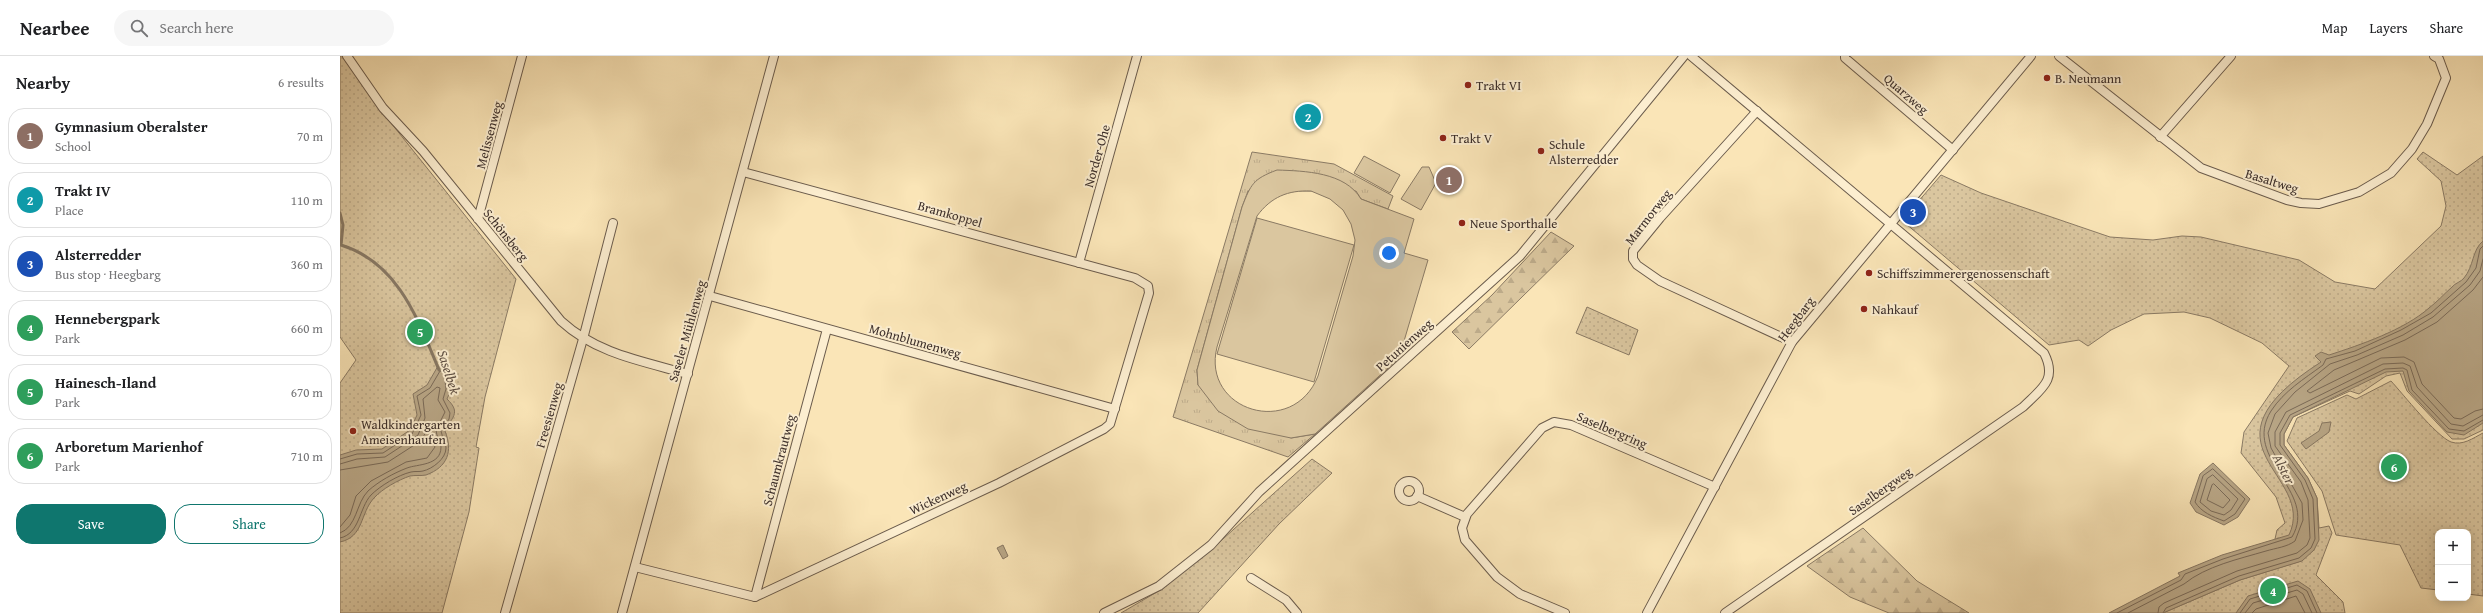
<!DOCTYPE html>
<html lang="en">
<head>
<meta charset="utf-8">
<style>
  :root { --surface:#fff; --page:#f6f6f6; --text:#202124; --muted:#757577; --line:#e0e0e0; --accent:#0f766e }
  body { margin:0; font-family:"Gentium Book Plus",serif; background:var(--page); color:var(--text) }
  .controls { position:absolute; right:12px; bottom:12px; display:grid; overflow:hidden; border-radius:8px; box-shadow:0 2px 10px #0003 }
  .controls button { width:36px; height:36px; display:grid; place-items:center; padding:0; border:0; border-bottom:1px solid var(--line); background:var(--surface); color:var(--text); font:20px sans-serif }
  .you { position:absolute; left:1049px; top:197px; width:14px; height:14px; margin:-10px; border:3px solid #fff; border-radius:50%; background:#1a73e8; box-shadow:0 0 0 6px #1a73e833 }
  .badge { display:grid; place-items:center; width:26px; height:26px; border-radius:50%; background:var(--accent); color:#fff; font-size:13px; font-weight:700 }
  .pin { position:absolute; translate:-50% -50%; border:2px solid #fff; box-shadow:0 1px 4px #0006 }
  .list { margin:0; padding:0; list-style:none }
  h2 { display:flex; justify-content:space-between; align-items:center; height:52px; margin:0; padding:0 16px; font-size:17px }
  h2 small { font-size:13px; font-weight:400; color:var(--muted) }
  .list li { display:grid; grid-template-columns:26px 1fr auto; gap:12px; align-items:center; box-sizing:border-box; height:56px; margin:0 8px 8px; padding:0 8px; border:1px solid var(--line); border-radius:16px }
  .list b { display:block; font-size:15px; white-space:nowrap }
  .list p { margin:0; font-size:13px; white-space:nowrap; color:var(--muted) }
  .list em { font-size:13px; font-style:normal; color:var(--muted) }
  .actions { display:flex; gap:8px; padding:12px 16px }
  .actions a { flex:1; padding:9px 0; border:1px solid var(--accent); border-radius:16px; text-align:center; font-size:14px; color:var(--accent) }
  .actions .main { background:var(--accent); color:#fff }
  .icon { flex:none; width:22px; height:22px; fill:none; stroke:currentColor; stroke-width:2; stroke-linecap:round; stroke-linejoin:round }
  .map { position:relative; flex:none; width:2143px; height:557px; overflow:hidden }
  header { display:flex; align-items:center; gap:24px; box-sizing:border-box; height:56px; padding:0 20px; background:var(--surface); border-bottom:1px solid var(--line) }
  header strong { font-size:19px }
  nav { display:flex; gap:22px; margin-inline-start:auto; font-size:14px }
  .search { width:280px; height:36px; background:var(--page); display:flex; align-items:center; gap:10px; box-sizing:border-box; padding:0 14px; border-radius:22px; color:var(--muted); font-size:15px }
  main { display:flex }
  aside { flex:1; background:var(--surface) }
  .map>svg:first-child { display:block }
</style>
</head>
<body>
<header>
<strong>Nearbee</strong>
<div class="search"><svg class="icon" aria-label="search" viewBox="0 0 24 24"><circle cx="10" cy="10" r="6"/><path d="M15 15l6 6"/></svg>Search here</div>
<nav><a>Map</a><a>Layers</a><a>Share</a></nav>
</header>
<main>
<aside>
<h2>Nearby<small>6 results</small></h2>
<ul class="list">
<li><span class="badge" style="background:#8d6e63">1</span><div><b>Gymnasium Oberalster</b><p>School</p></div><em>70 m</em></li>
<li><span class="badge" style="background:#0f9aa8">2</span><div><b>Trakt IV</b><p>Place</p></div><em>110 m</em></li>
<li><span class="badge" style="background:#1a4fb4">3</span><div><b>Alsterredder</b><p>Bus stop · Heegbarg</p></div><em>360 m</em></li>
<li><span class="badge" style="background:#2e9e5b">4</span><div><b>Hennebergpark</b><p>Park</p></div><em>660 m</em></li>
<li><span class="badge" style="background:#2e9e5b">5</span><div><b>Hainesch-Iland</b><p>Park</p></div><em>670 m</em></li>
<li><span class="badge" style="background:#2e9e5b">6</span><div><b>Arboretum Marienhof</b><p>Park</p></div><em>710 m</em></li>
</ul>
<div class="actions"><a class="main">Save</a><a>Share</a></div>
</aside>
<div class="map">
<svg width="2143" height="557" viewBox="0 0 2143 557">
  <defs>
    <pattern id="grass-tufts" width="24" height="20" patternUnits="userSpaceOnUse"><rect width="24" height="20" fill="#dac69f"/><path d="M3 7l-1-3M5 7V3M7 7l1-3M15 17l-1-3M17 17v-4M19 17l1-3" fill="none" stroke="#bcaa89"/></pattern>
    <pattern id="forest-firs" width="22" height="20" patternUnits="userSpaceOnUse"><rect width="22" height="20" fill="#dac69f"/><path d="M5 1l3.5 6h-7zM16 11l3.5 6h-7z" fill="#bcaa89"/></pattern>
    <pattern id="park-dots" width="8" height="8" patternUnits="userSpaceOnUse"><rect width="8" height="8" fill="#dac69f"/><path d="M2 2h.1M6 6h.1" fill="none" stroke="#bcaa89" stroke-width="1.8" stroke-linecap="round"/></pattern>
  </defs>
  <rect width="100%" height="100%" fill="#fae5b7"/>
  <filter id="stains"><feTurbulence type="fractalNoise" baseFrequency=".005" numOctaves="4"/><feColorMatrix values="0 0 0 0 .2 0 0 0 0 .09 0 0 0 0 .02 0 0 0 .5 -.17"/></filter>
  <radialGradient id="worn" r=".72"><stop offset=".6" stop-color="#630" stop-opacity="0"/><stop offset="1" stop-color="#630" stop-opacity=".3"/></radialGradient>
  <path fill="url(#grass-tufts)" stroke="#8a7a64" d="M 912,96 L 994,108 L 1053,140 L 1048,153 L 1021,143 L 1016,135 L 908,135 L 902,151 L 857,314 L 858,329 L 951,382 L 975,378 L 948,401 L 833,361 Z"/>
  <g fill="url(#forest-firs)" stroke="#8a7a64">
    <path d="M 1211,176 L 1234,190 L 1129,293 L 1112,276 L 1152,239 Z"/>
    <path d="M 1523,472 L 1577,525 L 1629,557 L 1549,557 L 1510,541 L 1467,510 Z"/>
  </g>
  <g fill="url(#park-dots)" stroke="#8a7a64">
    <path d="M 0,0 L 4,0 L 43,57 L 176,223 L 145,341 L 136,391 L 139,392 L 129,456 L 102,557 L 0,557 L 0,327 L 16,304 L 0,281 Z"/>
    <path d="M 2083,96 L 2117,119 L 2143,100 L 2143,374 L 2124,383 L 2112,383 L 2067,335 L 2060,317 L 2046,320 L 2019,338 L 2010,335 L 1953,361 L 1944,378 L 1944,389 L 1968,422 L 1977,442 L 1979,472 L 1989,470 L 1992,477 L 1976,519 L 2003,546 L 2005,557 L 1823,557 L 1900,524 L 1961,505 L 1935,483 L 1937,474 L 1945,467 L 1936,441 L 1901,397 L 1904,376 L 1949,310 L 1922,287 L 1870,262 L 1844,256 L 1804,258 L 1771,274 L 1748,290 L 1739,284 L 1709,289 L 1565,167 L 1565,161 L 1601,119 L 1641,137 L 1770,181 L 1813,184 L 1842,180 L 1861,181 L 1959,204 L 1995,226 L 2035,233 L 2101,170 L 2106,150 L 2101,125 L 2077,103 Z"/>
    <path d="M 1247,251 L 1298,274 L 1289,299 L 1236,277 Z"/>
    <path d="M 2051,325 C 2063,338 2096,380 2111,386 C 2123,390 2133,382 2143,377 L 2143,540 L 2128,538 L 2128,476 L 2098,476 L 2098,534 L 2081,532 L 2060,489 L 1996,479 L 1982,435 L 1947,385 L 1957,362 L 2007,339 L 2016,343 Z"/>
    <path d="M 972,403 L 992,417 L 939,468 L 858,557 L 781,557 L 822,533 L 874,491 Z"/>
  </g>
  <g fill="#dac69f" stroke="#8a7a64" fill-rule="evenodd">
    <path d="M 1024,100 L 1060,119 L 1050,137 L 1014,117 Z"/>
    <path d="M 1082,111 L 1089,111 L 1096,127 L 1081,154 L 1061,143 Z"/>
    <path d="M 937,114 C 965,115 1005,116 1021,143 L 1074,163 L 1064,197 L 1088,204 L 1059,302 L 975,378 L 951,382 L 908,373 L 878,355 L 858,329 L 857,314 L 902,151 C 911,128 913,123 937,114 ZM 971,135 L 990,143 L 1003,154 L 1011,168 L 1015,184 L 1013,200 L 978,320 C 953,383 861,355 877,291 L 917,160 C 931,141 948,134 971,135 Z"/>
    <path d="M 917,162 L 1014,189 L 974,326 L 877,298 Z"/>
  </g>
  <g fill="#b9a787" stroke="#877762">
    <path d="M 2143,185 L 2143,367 L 2124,379 L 2107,376 L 2069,335 L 2063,315 L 2046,316 L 1953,361 L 1944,378 L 1944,389 L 1968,422 L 1977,442 L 1979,484 L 1974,494 L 1962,505 L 1900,524 L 1823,557 L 1769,557 L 1840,520 L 1838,517 L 1882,499 L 1949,479 C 1978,417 1848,391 1981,306 L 1975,300 L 1981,296 L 1989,299 C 2020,289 2064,274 2089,252 C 2097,246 2104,238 2112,231 C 2115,227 2121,226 2124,222 C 2134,210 2132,194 2143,185 Z"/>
    <path d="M 98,310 L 108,315 L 111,334 L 107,343 C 122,357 111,362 105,375 C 113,395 108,411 86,419 C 81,420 75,419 70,420 C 58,424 42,433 34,442 C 20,457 24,481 0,486 L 0,399 L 16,394 L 42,393 L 70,374 L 77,359 L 73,338 L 87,329 Z"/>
    <path d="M 1991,366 L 1989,376 L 1966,393 L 1961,387 L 1979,375 L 1982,367 Z"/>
    <path d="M 1873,407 L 1910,443 L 1898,461 L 1884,469 L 1856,456 L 1850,447 L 1860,418 Z"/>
    <path d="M 663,489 L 668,500 L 663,503 L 657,492 Z"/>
    <path d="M 1958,525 L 1970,533 L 1981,557 L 1896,557 L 1908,540 Z"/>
  </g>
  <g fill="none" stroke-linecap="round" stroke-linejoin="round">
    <g stroke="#7a6a58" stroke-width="1">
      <path d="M 2143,221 L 2133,234 L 2097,266 L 2065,284 L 1994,314 L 1967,335 L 1970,337 L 2041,302 L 2064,301 L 2074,306 L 2082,328 L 2114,362 L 2121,363 L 2135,355 L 2143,353"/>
      <path d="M 0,403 L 17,398 L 43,397 L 72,378 L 81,359 L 77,340 L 90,332 L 100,315 L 104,316 L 106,333 L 103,343 L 110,357 L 109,363 L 101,375 C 102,381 106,386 106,392 C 106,403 92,413 83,415 C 79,416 75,415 71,416 C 58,419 40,430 31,439 C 19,452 20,478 0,482"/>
      <path d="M 0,408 L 17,403 L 45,401 L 71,384 L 78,379 L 85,362 L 83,343 L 97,331 L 100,332 L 98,344 L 105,356 L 96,374 C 96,380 101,385 101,391 C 101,410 77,408 67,412 C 54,417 39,425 28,435 C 16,447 17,471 0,477"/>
      <path d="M 1873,413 L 1905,443 L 1895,458 L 1884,465 C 1873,461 1861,456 1855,446 L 1863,420 Z"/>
      <path d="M 0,414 L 48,406 L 79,386 L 87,375 L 95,391 L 87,402 L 66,406 L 31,425 L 16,440 L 10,459 L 0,471"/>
      <path d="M 1873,419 L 1898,443 L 1891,454 L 1884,459 L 1871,455 L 1860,446 L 1867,423 Z"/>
      <path d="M 1874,428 L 1890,444 L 1883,452 L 1867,444 L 1872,429 Z"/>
      <path d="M 1777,557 L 1841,524 L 1845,518 L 1883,503 L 1952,481 C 1979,435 1901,403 1931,355 C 1944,335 1964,323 1983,309 L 1986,303 L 2015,295 L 2061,274 L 2091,257 L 2126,226 L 2136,212 L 2140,193 L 2143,190"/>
      <path d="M 1788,557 L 1844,528 C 1866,510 1899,503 1926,495 C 1936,492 1947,491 1955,485 L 1963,464 L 1962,447 L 1931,392 L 1928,377 L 1935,358 L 1955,336 L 1990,308 L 2017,299 L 2063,279 L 2093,261 L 2130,229 L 2140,215 L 2143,203"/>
      <path d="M 1818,557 L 1819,551 L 1824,547 L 1897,515 L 1957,497 L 1967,489 L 1970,482 L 1968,444 L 1961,426 L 1935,390 L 1935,376 L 1946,356 L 2043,308 L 2063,307 L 2070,310 L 2077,331 L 2111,368 L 2123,370 L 2143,359"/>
      <path d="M 1823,557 L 1826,552 L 1899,520 L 1959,502 L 1971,492 L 1975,483 L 1973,443 L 1965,424 L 1940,389 L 1940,377 L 1950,359 L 2045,313 L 2063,312 L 2067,314 L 2072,334 L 2109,373 L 2124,375 L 2143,364"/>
      <path d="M 1900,557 L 1910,543 L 1957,529 L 1967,535 L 1977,557"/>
      <path d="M 1905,557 L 1913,547 L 1957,534 L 1963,538 L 1972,557"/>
      <path d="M 1912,557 L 1916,553 L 1956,540 L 1965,557"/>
    </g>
    <path stroke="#877762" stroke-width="3" d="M 0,157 L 3,169 L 1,189 C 59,207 78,264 99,314"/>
    <g stroke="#6b5c4d" stroke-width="10">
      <g id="minor">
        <path d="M 7,0 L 43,52 L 83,95 L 221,265 C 257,298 302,305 348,318"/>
        <path d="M 1351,0 L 1704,297 C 1718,324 1701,333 1683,351 L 1385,557"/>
        <path d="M 1505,0 L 1505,2 L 1613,94"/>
        <path d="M 1719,0 L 1861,112 L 1947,144 L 1961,147 L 1979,148 L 2019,136 L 2051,117 L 2072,93 L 2087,68 L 2106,22 L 2099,3 L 2094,0"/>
        <path d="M 1417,55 L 1320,162 L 1293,195 L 1293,203 L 1297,209 L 1320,225 L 1452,286"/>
        <path d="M 1820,81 L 1891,0"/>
        <path d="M 138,163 L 182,0"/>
        <path d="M 739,207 L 797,0"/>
        <path d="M 370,240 L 775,353"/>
        <circle cx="1069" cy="435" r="10"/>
        <path d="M 1077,440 L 1125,461"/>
        <path d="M 295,511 L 415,541 L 659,427 L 764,373 L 770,368 L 809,237 L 808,230 L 795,222 L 403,116"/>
        <path d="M 911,522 L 946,544 L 957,557"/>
        <path d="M 415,541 L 487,273"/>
        <path d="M 165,557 L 243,283 L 273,167"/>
        <path d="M 282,557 L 434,0"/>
        <path d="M 764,557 L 819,530 L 871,489 L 919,436 L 1180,200 L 1344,0"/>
        <path d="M 1225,557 L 1180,538 L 1157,521 L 1125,484 L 1122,472 L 1127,458 L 1202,372 L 1214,366 L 1231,369 L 1375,431"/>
        <path d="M 1307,557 L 1452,286 L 1691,0"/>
      </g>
    </g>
    <use href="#minor" stroke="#fceed0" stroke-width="8"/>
  </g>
  <g fill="#8f2418" stroke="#fceed0" stroke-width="1.5">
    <circle cx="1707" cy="22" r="4"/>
    <circle cx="1128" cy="29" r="4"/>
    <circle cx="1103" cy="82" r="4"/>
    <circle cx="1201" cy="95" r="4"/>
    <circle cx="1122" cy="167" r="4"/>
    <circle cx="1529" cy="217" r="4"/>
    <circle cx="1524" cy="253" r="4"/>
    <circle cx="13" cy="375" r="4"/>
  </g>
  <g text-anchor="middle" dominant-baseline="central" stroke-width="4" stroke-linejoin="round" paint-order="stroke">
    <g font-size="13" fill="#3b2e2a" stroke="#fceed0" text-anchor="start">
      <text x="1715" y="22">B. Neumann</text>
      <text x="1136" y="29">Trakt VI</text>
      <text x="1111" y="82">Trakt V</text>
      <text x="1209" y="88">Schule<tspan x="1209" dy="15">Alsterredder</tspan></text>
      <text x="1130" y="167">Neue Sporthalle</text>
      <text x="1537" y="217">Schiffszimmerergenossenschaft</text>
      <text x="1532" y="253">Nahkauf</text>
      <text x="21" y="368">Waldkindergarten<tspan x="21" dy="15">Ameisenhaufen</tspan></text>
    </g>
    <g font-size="13" fill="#3b2e2a" stroke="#fceed0">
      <text transform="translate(1566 38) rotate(41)">Quarzweg</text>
      <text transform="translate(149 79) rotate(-75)">Melissenweg</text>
      <text transform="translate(757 100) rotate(-74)">Norder-Ohe</text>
      <text transform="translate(1932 125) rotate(17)">Basaltweg</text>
      <text transform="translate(610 158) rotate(16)">Bramkoppel</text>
      <text transform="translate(1308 161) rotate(-52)">Marmorweg</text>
      <text transform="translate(166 179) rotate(51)">Schönsberg</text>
      <text transform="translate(1456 263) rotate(-53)">Heegbarg</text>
      <text transform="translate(347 275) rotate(-74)">Saseler Mühlenweg</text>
      <text transform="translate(575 285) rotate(16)">Mohnblumenweg</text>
      <text transform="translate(1064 289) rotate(-42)">Petunienweg</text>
      <text transform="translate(209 359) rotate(-74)">Freesienweg</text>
      <text transform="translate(1272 374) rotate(23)">Saselbergring</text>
      <text transform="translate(439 404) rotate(-75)">Schaumkrautweg</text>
      <text transform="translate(1540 435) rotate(-35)">Saselbergweg</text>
      <text transform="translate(598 442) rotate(-25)">Wickenweg</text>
    </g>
    <g font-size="14" font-style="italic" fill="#615246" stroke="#fceed0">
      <text transform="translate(109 316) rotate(72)">Saselbek</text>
      <text transform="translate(1944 413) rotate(63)">Alster</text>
    </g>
  </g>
  <rect width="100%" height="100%" filter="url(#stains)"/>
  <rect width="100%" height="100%" fill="url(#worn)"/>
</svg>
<div class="controls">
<button>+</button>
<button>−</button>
</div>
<div class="you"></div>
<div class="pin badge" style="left:1109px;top:124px;background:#8d6e63">1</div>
<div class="pin badge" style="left:968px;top:61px;background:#0f9aa8">2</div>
<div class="pin badge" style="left:1573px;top:156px;background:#1a4fb4">3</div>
<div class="pin badge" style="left:1933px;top:535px;background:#2e9e5b">4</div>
<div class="pin badge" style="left:80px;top:276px;background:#2e9e5b">5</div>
<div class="pin badge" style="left:2054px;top:411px;background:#2e9e5b">6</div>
</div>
</main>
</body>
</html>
